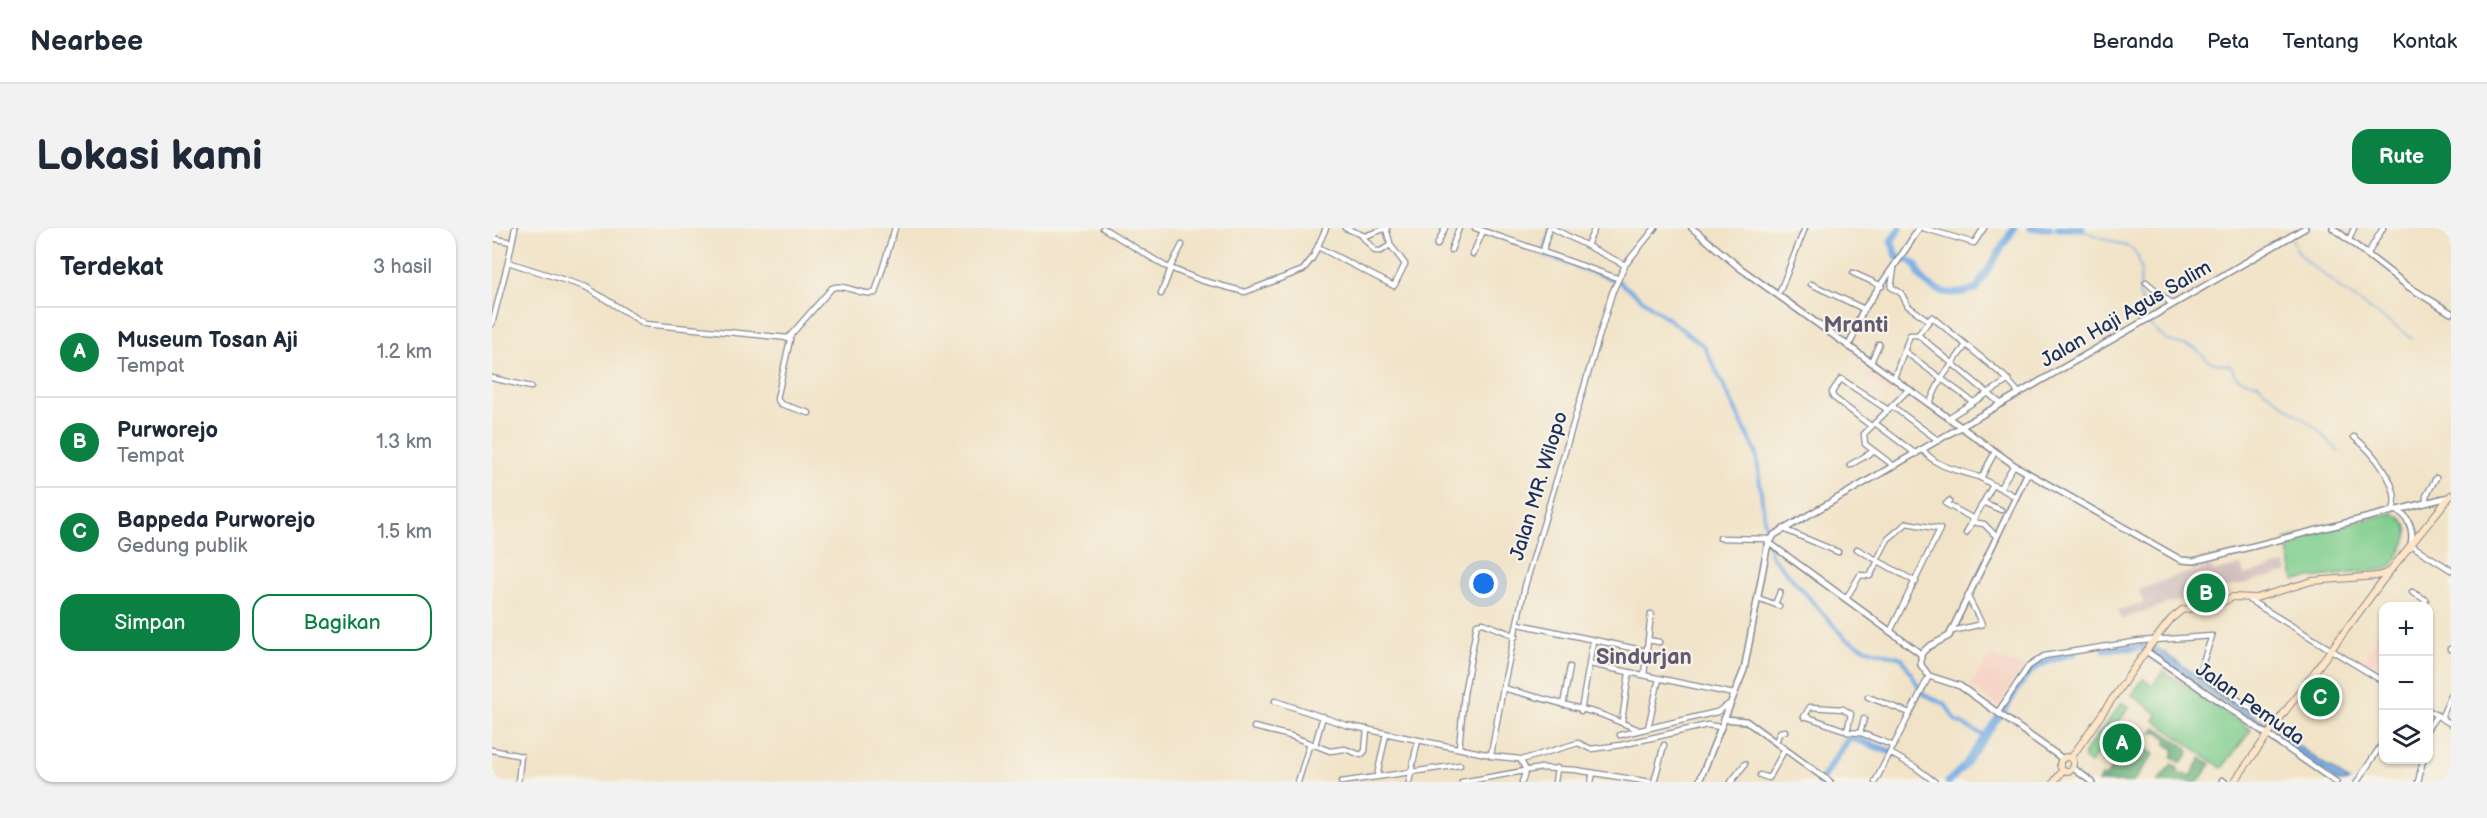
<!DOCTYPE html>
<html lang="id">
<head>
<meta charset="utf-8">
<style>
  :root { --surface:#fff; --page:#f2f2f3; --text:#1f2937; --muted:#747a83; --line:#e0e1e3; --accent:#0b8043 }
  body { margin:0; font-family:"Balsamiq Sans",sans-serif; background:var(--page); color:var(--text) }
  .controls { position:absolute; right:18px; bottom:18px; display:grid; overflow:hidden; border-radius:12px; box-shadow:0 2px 4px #0004 }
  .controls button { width:54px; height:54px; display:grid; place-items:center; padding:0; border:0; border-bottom:2px solid var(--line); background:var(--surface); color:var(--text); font:30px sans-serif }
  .you { position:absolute; left:992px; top:356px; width:21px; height:21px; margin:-15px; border:4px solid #fff; border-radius:50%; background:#1a73e8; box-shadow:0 0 0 9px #1a73e833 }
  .badge { display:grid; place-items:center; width:39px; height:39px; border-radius:50%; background:var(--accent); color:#fff; font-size:20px; font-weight:700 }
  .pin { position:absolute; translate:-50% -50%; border:3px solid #fff; box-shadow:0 2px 6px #0006 }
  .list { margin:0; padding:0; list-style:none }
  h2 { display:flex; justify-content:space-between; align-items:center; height:78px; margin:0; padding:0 24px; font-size:26px }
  h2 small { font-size:20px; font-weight:400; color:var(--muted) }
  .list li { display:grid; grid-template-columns:39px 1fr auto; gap:18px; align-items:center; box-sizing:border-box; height:90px; padding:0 24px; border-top:2px solid var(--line) }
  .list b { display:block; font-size:22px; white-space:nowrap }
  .list p { margin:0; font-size:20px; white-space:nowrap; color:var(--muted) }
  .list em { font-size:20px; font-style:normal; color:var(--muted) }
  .actions { display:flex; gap:12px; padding:18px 24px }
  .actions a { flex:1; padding:14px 0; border:2px solid var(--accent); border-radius:18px; text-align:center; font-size:21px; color:var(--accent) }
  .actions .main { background:var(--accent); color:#fff }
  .icon { flex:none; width:33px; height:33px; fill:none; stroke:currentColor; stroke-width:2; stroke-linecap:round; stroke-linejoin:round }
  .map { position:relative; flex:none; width:1959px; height:554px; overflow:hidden; border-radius:18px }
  header { display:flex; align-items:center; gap:36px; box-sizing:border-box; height:84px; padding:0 30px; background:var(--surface); border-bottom:2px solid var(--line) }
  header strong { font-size:28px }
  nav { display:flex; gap:33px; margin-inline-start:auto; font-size:21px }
  .intro { display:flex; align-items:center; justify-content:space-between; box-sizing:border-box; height:144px; padding:0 36px }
  h1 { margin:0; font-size:42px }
  .button { padding:15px 27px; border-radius:18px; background:var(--accent); color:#fff; font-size:21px; font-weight:700 }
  main { display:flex; gap:36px; padding:0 36px }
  aside { flex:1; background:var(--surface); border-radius:18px; box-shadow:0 2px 4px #0004 }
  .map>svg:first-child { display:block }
</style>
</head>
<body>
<header>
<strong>Nearbee</strong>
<nav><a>Beranda</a><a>Peta</a><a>Tentang</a><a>Kontak</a></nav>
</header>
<div class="intro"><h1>Lokasi kami</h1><a class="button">Rute</a></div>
<main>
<aside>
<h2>Terdekat<small>3 hasil</small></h2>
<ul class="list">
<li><span class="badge">A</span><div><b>Museum Tosan Aji</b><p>Tempat</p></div><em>1.2 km</em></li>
<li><span class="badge">B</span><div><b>Purworejo</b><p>Tempat</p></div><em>1.3 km</em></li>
<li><span class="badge">C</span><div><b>Bappeda Purworejo</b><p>Gedung publik</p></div><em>1.5 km</em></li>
</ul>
<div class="actions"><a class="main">Simpan</a><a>Bagikan</a></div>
</aside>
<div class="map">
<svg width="1959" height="554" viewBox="0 0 1959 554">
  <rect width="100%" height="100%" fill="#f7f3e8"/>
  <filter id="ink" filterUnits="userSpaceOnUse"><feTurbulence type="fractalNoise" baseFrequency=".0167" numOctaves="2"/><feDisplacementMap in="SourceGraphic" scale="12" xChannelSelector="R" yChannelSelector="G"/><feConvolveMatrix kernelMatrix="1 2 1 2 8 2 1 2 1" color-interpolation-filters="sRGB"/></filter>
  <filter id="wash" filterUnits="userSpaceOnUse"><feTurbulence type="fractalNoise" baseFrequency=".008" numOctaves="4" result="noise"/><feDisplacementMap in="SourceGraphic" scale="24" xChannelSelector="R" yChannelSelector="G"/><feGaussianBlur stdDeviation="1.35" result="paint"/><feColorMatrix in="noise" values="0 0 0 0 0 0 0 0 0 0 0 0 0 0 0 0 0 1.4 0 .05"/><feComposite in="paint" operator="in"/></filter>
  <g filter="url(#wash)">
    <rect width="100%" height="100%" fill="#f1e3c7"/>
    <g fill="#f6d2c4">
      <path d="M 1382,137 L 1404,156 L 1399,166 L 1371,150 Z"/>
      <path d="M 1891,392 L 1892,445 L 1891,445 L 1872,435 Z"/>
      <path d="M 1499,427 L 1533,440 L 1520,455 L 1507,479 L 1478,457 Z"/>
      <path d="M 1671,436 L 1761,498 L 1758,502 L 1668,441 Z"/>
    </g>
    <path fill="#d1bfbe" d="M 1793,336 L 1796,344 L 1671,377 L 1629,392 L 1626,382 L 1651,375 L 1647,362 L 1687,347 L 1720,339 L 1721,344 L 1749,337 L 1752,347 Z"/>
    <g fill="#80ce8e" stroke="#4e7e76" stroke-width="1.5">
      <path d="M 1900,285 C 1930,297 1909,326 1896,341 L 1802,352 L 1794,311 Z"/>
      <path d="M 1671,443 L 1759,502 L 1730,540 L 1662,492 L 1666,486 L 1640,467 L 1651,451 L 1661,458 Z"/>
      <path d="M 1630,475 L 1637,479 L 1598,536 L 1592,531 L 1592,525 Z"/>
    </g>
    <g fill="#68b179" stroke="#42706c" stroke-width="1.5">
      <path d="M 1664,499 L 1695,520 L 1697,525 L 1689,535 L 1680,529 L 1683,522 L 1674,516 L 1674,510 L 1667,504 L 1660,505 Z"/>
      <path d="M 1649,518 L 1662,526 L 1641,554 L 1606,554 L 1610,548 L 1613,550 L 1623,536 L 1632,542 Z"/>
      <path d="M 1709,530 L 1719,536 L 1706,554 L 1666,554 L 1680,536 L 1685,539 L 1687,546 L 1699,548 Z"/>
    </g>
    <g fill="#75ace4" stroke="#486ea1" stroke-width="1.5">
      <path d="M 1662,418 L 1775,496 L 1771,501 L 1658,423 Z"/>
      <path d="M 1783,502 L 1857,553 L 1847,554 L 1779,507 Z"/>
    </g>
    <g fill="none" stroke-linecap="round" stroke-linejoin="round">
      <g stroke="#75ace4" stroke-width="1.5">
        <path d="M 1589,2 L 1639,20 L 1646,29 L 1649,43 L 1647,65 L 1656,95 L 1674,112 L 1703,120 L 1718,134 L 1739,138 L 1745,150 L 1767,156 L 1772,162 L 1824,200 L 1847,224"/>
        <path d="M 1800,10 C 1808,39 1831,40 1847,60 L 1921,110"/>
      </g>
      <g stroke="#75ace4" stroke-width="4">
        <path d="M 1059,0 L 1053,27 L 1126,53 L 1212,118 L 1264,224 L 1275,312"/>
        <path d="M 1276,319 L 1279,327 L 1353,410 L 1375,421 L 1410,430 L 1431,466 L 1453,476 L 1464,493 L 1493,508"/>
      </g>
      <g stroke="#75ace4" stroke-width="7">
        <path d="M 1408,0 L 1399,13 L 1406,30 C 1432,34 1420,39 1431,52 C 1445,68 1467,67 1484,61 L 1522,0"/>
        <path d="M 1539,0 L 1558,0"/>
        <path d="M 1566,0 L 1590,0"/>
        <path d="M 1613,421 L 1650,419"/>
        <path d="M 1512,483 C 1535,444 1536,436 1582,425"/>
        <path d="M 1328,554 L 1358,509 L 1404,526"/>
        <path d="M 1456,554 L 1472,538 L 1506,490"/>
      </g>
    </g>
  </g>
  <g filter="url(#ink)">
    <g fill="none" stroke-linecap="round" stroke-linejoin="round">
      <g stroke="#868992" stroke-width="7">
        <g id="minor">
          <path d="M 23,0 L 16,34 L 94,59 L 153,96 L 296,110 L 340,60 C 354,55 368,68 383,65 L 403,0"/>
          <path d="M 611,0 L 673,38 L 708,52 L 753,64 L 811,42 L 821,29 L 834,0"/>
          <path d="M 853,0 L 873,8 L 895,0"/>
          <path d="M 983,0 L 1125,50"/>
          <path d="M 1060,0 L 1133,37"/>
          <path d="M 1431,0 L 1482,15 L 1492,0"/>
          <path d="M 870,8 L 883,23 L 889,23 L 898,17"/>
          <path d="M 0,10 L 19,14"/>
          <path d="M 1857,12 L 1862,0"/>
          <path d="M 945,17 L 953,0"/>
          <path d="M 1095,17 L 1103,0"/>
          <path d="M 826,19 L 902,58 L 913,36 L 899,18 L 894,1"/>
          <path d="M 959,22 L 967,0"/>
          <path d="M 1051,23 L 1057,0"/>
          <path d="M 981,26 L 991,3"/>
          <path d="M 1875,27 L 1891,0"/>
          <path d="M 678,40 L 690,17"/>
          <path d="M 1402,41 L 1399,59 L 1409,65 L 1416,78 L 1436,92"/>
          <path d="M 1361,45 L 1390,58"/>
          <path d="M 1654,54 L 1680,76"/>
          <path d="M 1319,56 L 1372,81"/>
          <path d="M 1288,63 L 1313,0"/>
          <path d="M 669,66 L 679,40"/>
          <path d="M 0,96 L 16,34"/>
          <path d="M 299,107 L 285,171 L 289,176 L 317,185"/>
          <path d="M 1426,107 L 1509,176"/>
          <path d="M 1412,123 L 1481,174"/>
          <path d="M 1379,134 L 1387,116"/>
          <path d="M 0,150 L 39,159"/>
          <path d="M 1402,150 L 1418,107 L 1426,107 L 1440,89 L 1513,149 L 1527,165"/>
          <path d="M 1437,176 L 1449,151 L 1474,117"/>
          <path d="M 1400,178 L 1447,213"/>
          <path d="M 1456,190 L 1517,152"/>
          <path d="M 1383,195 L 1424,226"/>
          <path d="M 1379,198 L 1341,169 L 1340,164 L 1349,151 L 1396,182"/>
          <path d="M 1862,209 C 1880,223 1910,258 1901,282"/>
          <path d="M 1431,222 C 1447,242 1467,241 1489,250"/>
          <path d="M 1358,237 L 1382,223"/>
          <path d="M 1402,238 L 1373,216 L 1372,206 L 1417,161"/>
          <path d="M 1501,257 L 1508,260 L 1522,237"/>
          <path d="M 1508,260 L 1524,269"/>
          <path d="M 1457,273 L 1454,276 L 1482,291"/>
          <path d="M 1934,274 L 1934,268 L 1944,250"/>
          <path d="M 1493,275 L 1509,282"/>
          <path d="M 1480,294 L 1492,296 L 1504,308"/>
          <path d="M 1291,301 L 1346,324"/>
          <path d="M 1474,305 L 1501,257 L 1489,250 L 1503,224"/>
          <path d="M 1228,310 L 1278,311"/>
          <path d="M 1919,317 L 1959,342"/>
          <path d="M 1365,321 L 1424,354"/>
          <path d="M 1385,332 L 1396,311 L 1415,295 L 1448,301 L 1398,404"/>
          <path d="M 1920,364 L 1934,372 L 1932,379"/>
          <path d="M 1266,370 L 1287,378"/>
          <path d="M 1754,370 L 1892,454"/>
          <path d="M 1354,371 L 1368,347 L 1378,348 L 1386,333"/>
          <path d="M 1283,376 L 1288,364"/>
          <path d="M 1027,396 L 1154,423"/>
          <path d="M 1460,403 L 1490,396 L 1476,369"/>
          <path d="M 1156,412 L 1167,414"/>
          <path d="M 1958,421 L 1959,421"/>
          <path d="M 1098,436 L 1242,466"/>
          <path d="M 1152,447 L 1159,386"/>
          <path d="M 1011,460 L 1108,486 L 1145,501"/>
          <path d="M 1376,469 L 1418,485"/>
          <path d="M 783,473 L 854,497 L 926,512"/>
          <path d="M 1071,477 L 1078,439"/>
          <path d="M 1936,482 L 1959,496"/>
          <path d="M 1089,483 L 1101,413"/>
          <path d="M 1506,484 L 1536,439 L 1552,428 L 1648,413 L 1720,408 L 1707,445 L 1783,497"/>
          <path d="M 1313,488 L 1355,503"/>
          <path d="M 1312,489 L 1318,479 L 1351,481 L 1359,486 L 1355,504 L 1369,505 L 1402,518"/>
          <path d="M 1949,490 L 1959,468"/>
          <path d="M 1130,493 L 1137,445"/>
          <path d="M 762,499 L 799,508 L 838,523 L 853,521 L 869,527 L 873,523 L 875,501"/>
          <path d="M 1156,500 L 1167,451"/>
          <path d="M 1936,500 L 1945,487"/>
          <path d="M 1368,505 L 1372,491"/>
          <path d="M 1128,507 L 1225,484 L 1239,475"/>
          <path d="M 1284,514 L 1288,504 L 1293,503"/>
          <path d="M 823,517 L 831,488"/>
          <path d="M 967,520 L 972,466 L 985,396 L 991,395 L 1024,408"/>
          <path d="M 0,522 L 29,528 L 26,554"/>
          <path d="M 1398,525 L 1423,539 L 1443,554"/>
          <path d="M 999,528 L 1028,531 L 1034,542"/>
          <path d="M 1029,532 L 1086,515 L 1099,521 L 1129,517 L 1215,497 L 1229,499"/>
          <path d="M 1268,547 L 1277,550 L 1293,521"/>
          <path d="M 885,548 L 894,506"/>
          <path d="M 1730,552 L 1733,554"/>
          <path d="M 806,554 L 818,515"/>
          <path d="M 849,554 L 968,537"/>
          <path d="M 917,554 L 926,512 L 999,527 L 1011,460 L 1033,358 L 1120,65 L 1133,37 L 1163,0"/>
          <path d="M 970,554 L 1049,540 L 1084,542 L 1158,554"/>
          <path d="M 1030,554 L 1034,542"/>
          <path d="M 1063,554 L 1065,540"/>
          <path d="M 1099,554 L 1101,545"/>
          <path d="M 1162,554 L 1172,517"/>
          <path d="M 1239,554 L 1253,536"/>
          <path d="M 1383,554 L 1437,448"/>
          <path d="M 1865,554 L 1892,513"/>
          <path d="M 1926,554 L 1931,532"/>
        </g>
      </g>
      <g stroke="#868992" stroke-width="8">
        <g id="tertiary">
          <path d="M 1200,0 L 1248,40 L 1522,237 L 1689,332 L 1702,333 L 1957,269"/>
          <path d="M 1841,0 L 1917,59 L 1959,85"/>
          <path d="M 1356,118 C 1364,107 1364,94 1371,83 C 1389,55 1410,29 1427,0"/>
          <path d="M 1903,282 C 1917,286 1922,303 1919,316"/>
          <path d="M 1276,314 L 1429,426"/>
          <path d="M 1654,423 L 1844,554"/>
          <path d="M 1429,426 L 1436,419 L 1457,408 L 1535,246"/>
          <path d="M 1429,426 L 1429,437 L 1437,448 L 1468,458 L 1571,531"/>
          <path d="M 1232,491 L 1254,493 L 1338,554"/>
          <path d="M 1581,540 L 1600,554"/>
          <path d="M 1207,554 L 1252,442 L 1275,320 L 1282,307 L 1813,0"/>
        </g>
      </g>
      <g stroke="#868992" stroke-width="8">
        <g id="secondary">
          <path d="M 1783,497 L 1897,344 L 1959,267"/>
          <circle cx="1575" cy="536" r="7"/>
          <path d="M 1579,530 L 1654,423 L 1679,391 L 1690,382 L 1729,375 L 1741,369 L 1764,370 L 1820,353 L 1885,348 L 1897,344"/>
          <path d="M 1562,554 L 1571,542"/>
          <path d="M 1742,554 L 1783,497"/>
        </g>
      </g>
      <use href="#minor" stroke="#fff" stroke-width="4.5"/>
      <use href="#tertiary" stroke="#fff" stroke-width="5"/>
      <use href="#secondary" stroke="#fde5c5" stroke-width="6"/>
    </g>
  </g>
  <g text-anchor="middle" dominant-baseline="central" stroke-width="4.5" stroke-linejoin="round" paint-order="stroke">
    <g font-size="20" fill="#1b2f5e" stroke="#f7f3e8">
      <text transform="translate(1634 86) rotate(-30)">Jalan Haji Agus Salim</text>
      <text transform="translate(1047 258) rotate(-73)">Jalan MR. Wilopo</text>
      <text transform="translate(1758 476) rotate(35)">Jalan Pemuda</text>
    </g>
    <g font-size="22" font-weight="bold" fill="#615a72" stroke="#f7f3e8">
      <text x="1364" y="97">Mranti</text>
      <text x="1152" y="429">Sindurjan</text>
    </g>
  </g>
</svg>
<div class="controls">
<button>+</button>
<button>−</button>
<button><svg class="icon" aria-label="layers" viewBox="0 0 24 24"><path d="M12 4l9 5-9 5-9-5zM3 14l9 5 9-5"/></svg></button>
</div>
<div class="you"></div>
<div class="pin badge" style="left:1630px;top:515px">A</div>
<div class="pin badge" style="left:1714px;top:365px">B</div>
<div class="pin badge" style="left:1828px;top:469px">C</div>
</div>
</main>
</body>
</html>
